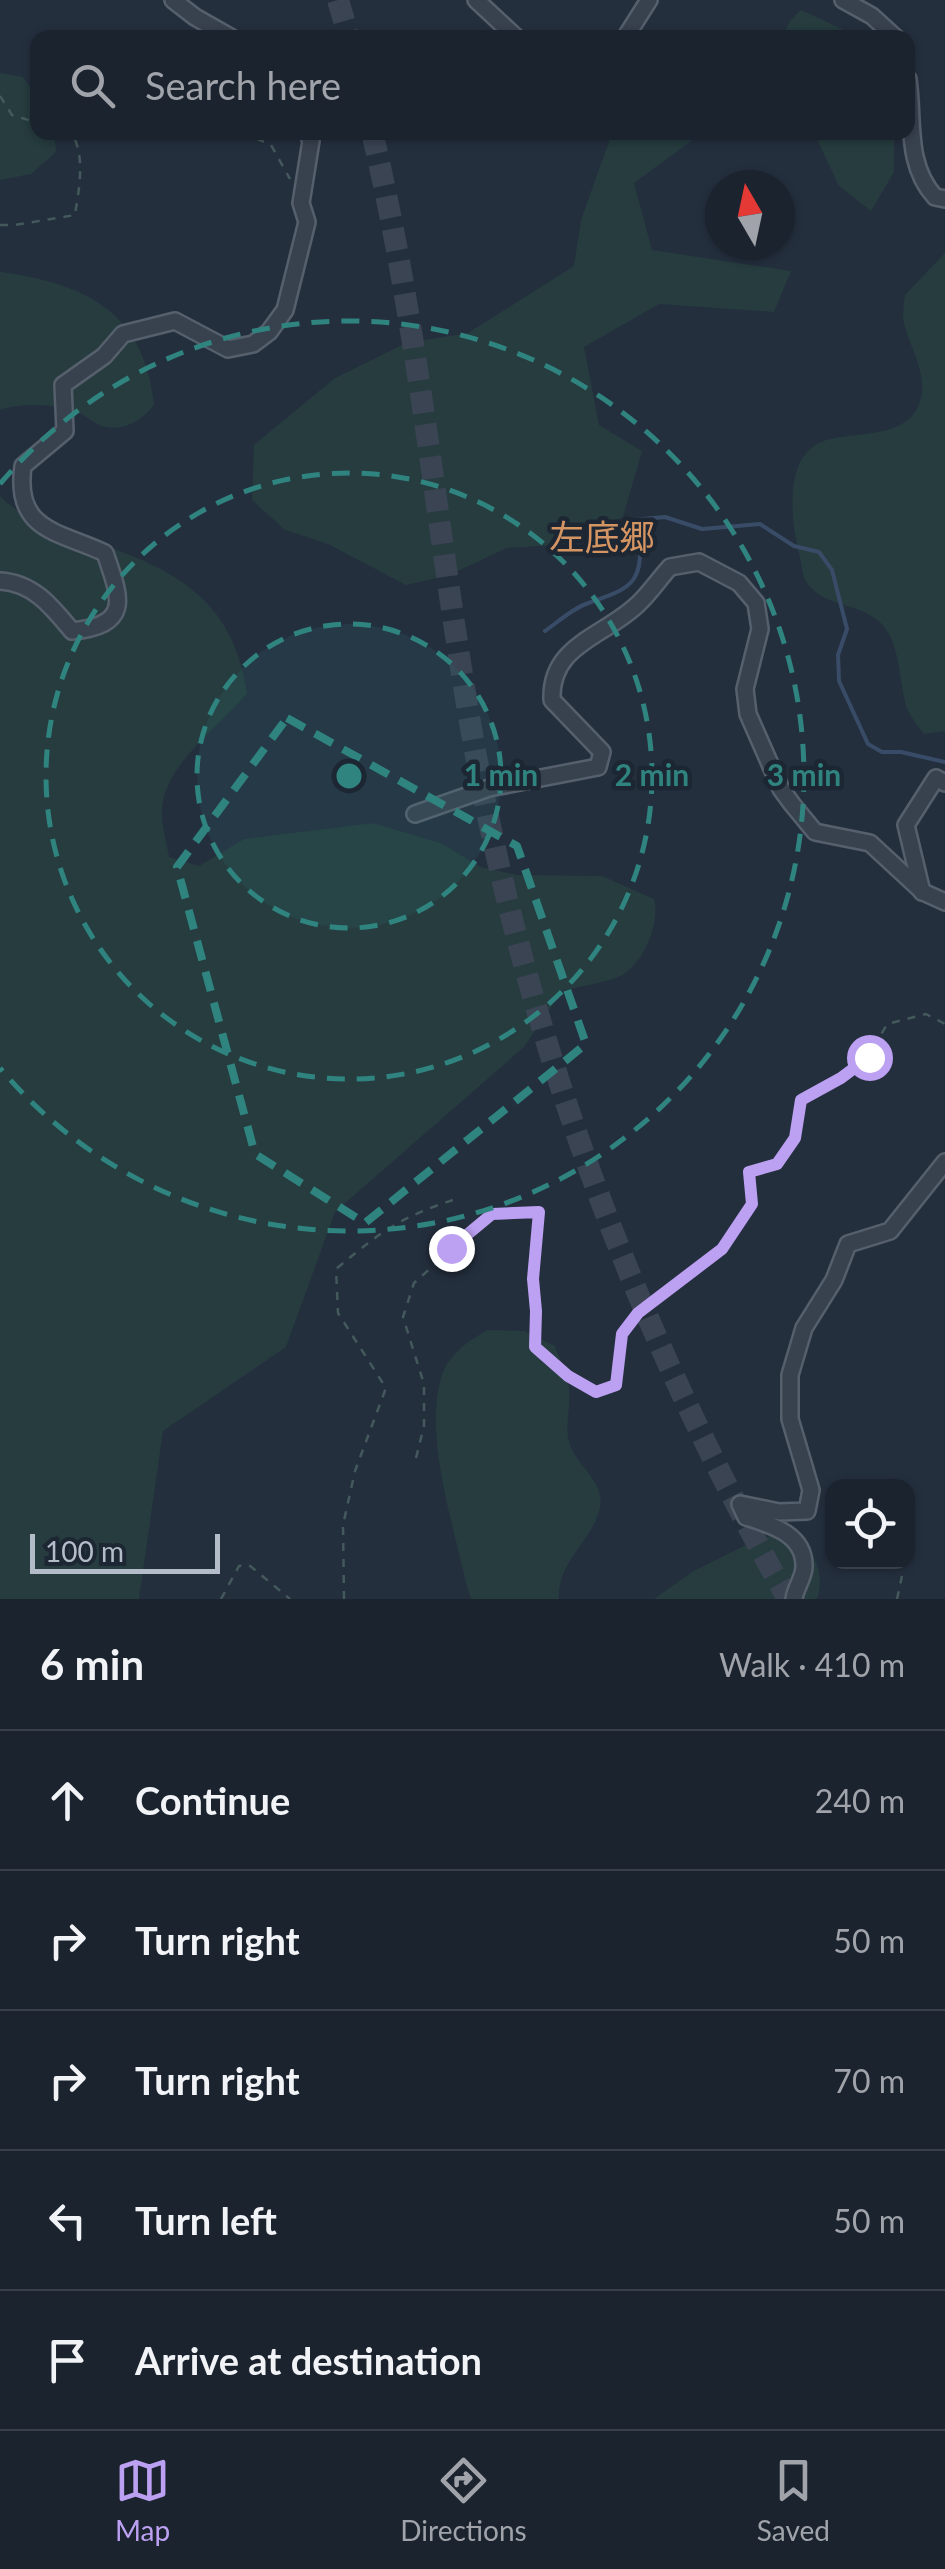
<!DOCTYPE html>
<html lang="en">
<head>
<meta charset="utf-8">
<style>
  :root { --surface:#1b232e; --page:#282f3a; --text:#f1f3f6; --muted:#a0a4aa; --line:#39404a; --accent:#bca0f2 }
  body { margin:0; font-family:Lato,"Noto Sans JP",sans-serif; background:var(--page); color:var(--text) }
  .controls { position:absolute; right:30px; bottom:30px; display:grid; overflow:hidden; border-radius:20px; box-shadow:0 2px 8px #0004 }
  .controls button { width:90px; height:90px; display:grid; place-items:center; padding:0; border:0; border-bottom:2px solid var(--line); background:var(--surface); color:var(--text); font:50px sans-serif }
  .compass { position:absolute; left:705px; top:170px; width:90px; height:90px; border-radius:50%; background:var(--surface); box-shadow:0 2px 8px #0004; rotate:351deg }
  .scale { position:absolute; left:30px; bottom:25px; width:190px; box-sizing:border-box; padding-left:10px; border:5px solid #b4bcc9; border-top:0; font-size:28px; line-height:35px; white-space:nowrap; color:#b4bcc9; -webkit-text-stroke:8px #1d2633; paint-order:stroke }
  .stop { position:absolute; width:30px; height:30px; margin:-22px; border:8px solid #bca0f2; border-radius:50%; background:#fff }
  .stop.end { background:#bca0f2; border-color:#fff; box-shadow:0 2px 10px #0008 }
  .list { margin:0; padding:0; list-style:none }
  h2 { display:flex; justify-content:space-between; align-items:center; height:130px; margin:0; padding:0 40px; font-size:42px }
  h2 small { font-size:32px; font-weight:400; color:var(--muted) }
  .list li { display:grid; grid-template-columns:65px 1fr auto; gap:30px; align-items:center; box-sizing:border-box; height:140px; padding:0 40px; border-top:2px solid var(--line) }
  .list b { display:block; font-size:38px; white-space:nowrap }
  .list em { font-size:32px; font-style:normal; color:var(--muted) }
  .icon { flex:none; width:55px; height:55px; fill:none; stroke:currentColor; stroke-width:2; stroke-linecap:round; stroke-linejoin:round }
  .map { position:relative; flex:none; width:945px; height:1599px; overflow:hidden }
  .search { position:absolute; background:var(--surface); box-shadow:0 2px 8px #0004; left:30px; right:30px; top:30px; height:110px; display:flex; align-items:center; gap:25px; box-sizing:border-box; padding:0 35px; border-radius:20px; color:var(--muted); font-size:38px }
  .sheet { height:830px; background:var(--surface) }
  nav { display:flex; justify-content:space-around; align-items:center; box-sizing:border-box; height:140px; border-top:2px solid var(--line); background:var(--surface); font-size:28px; color:var(--muted) }
  nav a { display:grid; justify-items:center; gap:5px }
  nav .on { color:var(--accent) }
  .map>svg:first-child { display:block }
</style>
</head>
<body>
<div class="map">
<svg width="945" height="1599" viewBox="0 0 945 1599">
  <rect width="100%" height="100%" fill="#242f3e"/>
  <g fill="#263c3f">
    <path d="M 801,10 L 842,29 L 852,37 L 782,37 L 790,21 Z"/>
    <path d="M 0,73 L 23,77 L 37,97 L 38,132 L 54,133 L 56,152 L 31,174 L 0,180 Z"/>
    <path d="M 612,133 L 702,133 L 634,183 L 652,250 L 791,271 L 774,312 L 659,304 L 584,347 L 599,425 L 642,451 L 623,517 L 569,544 L 507,548 L 449,575 L 406,585 L 328,544 L 285,530 L 252,500 L 254,445 L 335,378 L 406,343 L 468,333 L 574,266 L 581,220 Z"/>
    <path d="M 814,133 L 894,133 L 894,172 L 871,211 L 839,186 Z"/>
    <path d="M 945,253 L 945,731 L 924,734 C 918,726 911,718 907,708 C 899,684 901,649 885,628 C 865,601 826,610 807,583 C 803,578 802,568 801,561 C 792,529 781,459 821,442 C 851,430 901,441 918,407 C 932,376 907,345 903,318 C 903,311 904,302 905,295 Z"/>
    <path d="M 0,272 C 85,283 145,312 154,405 C 143,419 126,431 106,427 C 97,426 87,416 78,412 C 58,404 20,402 0,410 Z"/>
    <path d="M 0,496 C 25,522 58,528 90,540 C 173,569 233,597 247,693 C 218,730 158,767 162,818 C 163,831 167,844 169,857 L 199,866 L 244,839 L 373,823 L 440,843 L 481,867 L 517,875 L 602,876 L 654,899 C 661,923 642,969 616,978 C 599,984 580,986 562,991 L 524,1047 L 335,1212 L 286,1347 L 163,1431 L 139,1599 L 0,1599 Z"/>
    <path d="M 488,1330 L 524,1331 L 555,1346 C 559,1358 566,1370 568,1383 C 573,1403 563,1424 570,1445 C 577,1466 605,1482 600,1507 C 593,1541 557,1561 559,1599 L 471,1599 L 466,1583 C 453,1523 424,1437 441,1378 C 448,1354 468,1341 488,1330 Z"/>
    <path d="M 762,1537 C 770,1537 780,1535 788,1537 C 814,1543 826,1576 817,1599 L 654,1599 L 692,1572 Z"/>
  </g>
  <g fill="none" stroke-linecap="round" stroke-linejoin="round">
    <path stroke="#394c67" stroke-width="4" d="M 545,631 C 558,622 572,609 586,604 C 627,589 643,587 640,539 L 631,530 L 631,520 L 665,517 L 702,529 L 760,524 L 794,546 L 819,552 L 832,570 L 847,629 L 838,655 L 839,681 L 868,744 L 882,752 L 901,752 L 945,762"/>
    <g stroke="#3a4453" stroke-width="22" stroke-dasharray="22 11" stroke-linecap="butt">
      <path d="M 338,0 L 349,38"/>
      <path d="M 372,132 C 421,337 438,549 476,756 C 531,1051 640,1339 788,1599"/>
    </g>
    <g stroke="#565f6c" stroke-width="20">
      <g id="minor">
        <path d="M 173,0 L 195,17 L 232,38"/>
        <path d="M 476,0 L 517,38"/>
        <path d="M 843,0 L 872,16 L 896,38"/>
        <path d="M 625,38 L 649,0"/>
        <path d="M 908,79 C 914,120 905,164 935,197 L 945,199"/>
        <path d="M 0,581 C 34,583 52,607 72,631 C 133,625 120,597 105,553 C 58,531 14,531 23,466 L 65,431 L 63,385 L 104,356 L 123,334 L 175,321 L 228,349 L 253,344 L 269,332 L 285,310 L 307,222 L 301,203 L 311,141 L 307,132"/>
        <path d="M 415,814 L 489,788 L 598,767 L 602,752 L 552,700 C 550,644 604,637 638,604 C 650,593 659,579 670,567 L 699,562 L 739,583 L 756,603 L 760,629 L 745,689 L 748,714 L 781,789 L 792,804 L 815,832 L 870,843 L 923,892 L 945,902"/>
        <path d="M 922,892 L 906,825 L 936,778 L 945,783"/>
        <path d="M 794,1599 C 795,1589 804,1577 804,1567 C 805,1534 771,1525 746,1517 L 740,1504 L 779,1512 L 807,1511 L 811,1490 L 790,1419 L 790,1375 L 804,1328 L 834,1280 L 848,1244 L 890,1231 L 945,1162"/>
      </g>
    </g>
    <g stroke="#44595c" stroke-width="2.5" stroke-dasharray="8 8" stroke-linecap="butt">
      <path d="M 0,96 L 12,115 L 38,123"/>
      <path d="M 38,103 L 38,106"/>
      <path d="M 55,132 L 62,138 L 74,139"/>
      <path d="M 242,132 L 271,145 L 290,179"/>
      <path d="M 0,225 L 15,225 L 75,215 C 79,189 86,155 71,132"/>
      <path d="M 416,1458 L 424,1426 L 424,1384 L 403,1317 L 414,1283 L 491,1214 L 539,1213 L 533,1279 L 536,1311 L 535,1347 L 568,1376 L 596,1392 L 616,1385 L 622,1334 L 638,1313 L 681,1284 L 722,1249 L 752,1204 L 749,1172 L 777,1164 L 795,1138 L 801,1099 C 846,1075 862,1070 887,1024 L 926,1014 L 945,1024"/>
      <path d="M 221,1599 L 239,1566 L 249,1565 L 290,1599"/>
      <path d="M 344,1599 L 343,1525 L 355,1471 L 386,1388 L 338,1313 L 336,1269 C 383,1230 400,1217 459,1198"/>
      <path d="M 897,1599 L 902,1576"/>
    </g>
    <use href="#minor" stroke="#38414e" stroke-width="15"/>
  </g>
  <g fill="none" stroke-linecap="round" stroke-linejoin="round">
    <path stroke="#bca0f2" stroke-width="12" d="M 451,1248 L 492,1214 L 539,1212 L 533,1279 L 536,1311 L 535,1347 L 568,1376 L 596,1392 L 616,1385 L 622,1334 L 638,1313 L 722,1249 L 752,1204 L 749,1172 L 777,1164 L 795,1138 L 801,1100 L 841,1078 L 869,1057"/>
  </g>
  <path fill="none" stroke="#308480" stroke-width="8" stroke-dasharray="20 12" stroke-linejoin="round" d="M 287,718 L 517,846 L 586,1044 L 365,1223 L 255,1154 L 177,867 Z"/>
  <circle cx="349" cy="776" r="152" fill="#308480" fill-opacity=".12"/>
  <g fill="none" stroke="#308480" stroke-width="5" stroke-dasharray="18 12">
    <circle cx="349" cy="776" r="152"/>
    <circle cx="349" cy="776" r="303"/>
    <path d="M0 484A455 455 0 1 1 0 1068"/>
  </g>
  <g text-anchor="middle" dominant-baseline="central" stroke-width="9" stroke-linejoin="round" paint-order="stroke">
    <g font-size="35" fill="#d59563" stroke="#1d2633">
      <text x="602" y="536">左底郷</text>
    </g>
  </g>
  <circle cx="349" cy="776" r="15" fill="#308480" stroke="#1d2633" stroke-width="5"/>
  <g font-size="30" text-anchor="middle" font-weight="bold" fill="#308480" stroke="#1d2633" stroke-width="9" stroke-linejoin="round" paint-order="stroke">
    <text x="501" y="786">1 min</text>
    <text x="652" y="786">2 min</text>
    <text x="804" y="786">3 min</text>
  </g>
</svg>
<div class="controls">
<button><svg class="icon" aria-label="locate" viewBox="0 0 24 24"><circle cx="12" cy="12" r="6"/><path d="M12 2v4M12 18v4M2 12h4M18 12h4"/></svg></button>
</div>
<svg class="compass" viewBox="-18 -18 36 36"><path d="M0-13l5 13h-10z" fill="#e53935"/><path d="M0 13l5-13h-10z" fill="#a0a4aa"/></svg>
<div class="scale">100 m</div>
<div class="stop" style="left:869px;top:1057px"></div>
<div class="stop end" style="left:451px;top:1248px"></div>
<div class="search"><svg class="icon" aria-label="search" viewBox="0 0 24 24"><circle cx="10" cy="10" r="6"/><path d="M15 15l6 6"/></svg>Search here</div>
</div>
<section class="sheet">
<h2>6 min<small>Walk · 410 m</small></h2>
<ul class="list">
<li><svg class="icon" aria-label="ahead" viewBox="0 0 24 24"><path d="M12 20V5M6 11l6-6 6 6"/></svg><div><b>Continue</b></div><em>240 m</em></li>
<li><svg class="icon" aria-label="right" viewBox="0 0 24 24"><path d="M7 20v-9h11M14 6l5 5-5 5"/></svg><div><b>Turn right</b></div><em>50 m</em></li>
<li><svg class="icon" aria-label="right" viewBox="0 0 24 24"><path d="M7 20v-9h11M14 6l5 5-5 5"/></svg><div><b>Turn right</b></div><em>70 m</em></li>
<li><svg class="icon" aria-label="left" viewBox="0 0 24 24"><path d="M17 20v-9H6M10 6l-5 5 5 5"/></svg><div><b>Turn left</b></div><em>50 m</em></li>
<li><svg class="icon" aria-label="arrive" viewBox="0 0 24 24"><path d="M6 21V4h12l-3 4 3 4H6"/></svg><div><b>Arrive at destination</b></div></li>
</ul>
</section>
<nav>
<a class="on"><svg class="icon" aria-label="map" viewBox="0 0 24 24"><path d="M3 6l6-2 6 2 6-2v14l-6 2-6-2-6 2zM9 4v14M15 6v14"/></svg>Map</a>
<a><svg class="icon" aria-label="directions" viewBox="0 0 24 24"><path d="M12 3l9 9-9 9-9-9zM9 14v-3h6M13 9l2 2-2 2"/></svg>Directions</a>
<a><svg class="icon" aria-label="saved" viewBox="0 0 24 24"><path d="M7 4h10v16l-5-4-5 4z"/></svg>Saved</a>
</nav>
</body>
</html>
